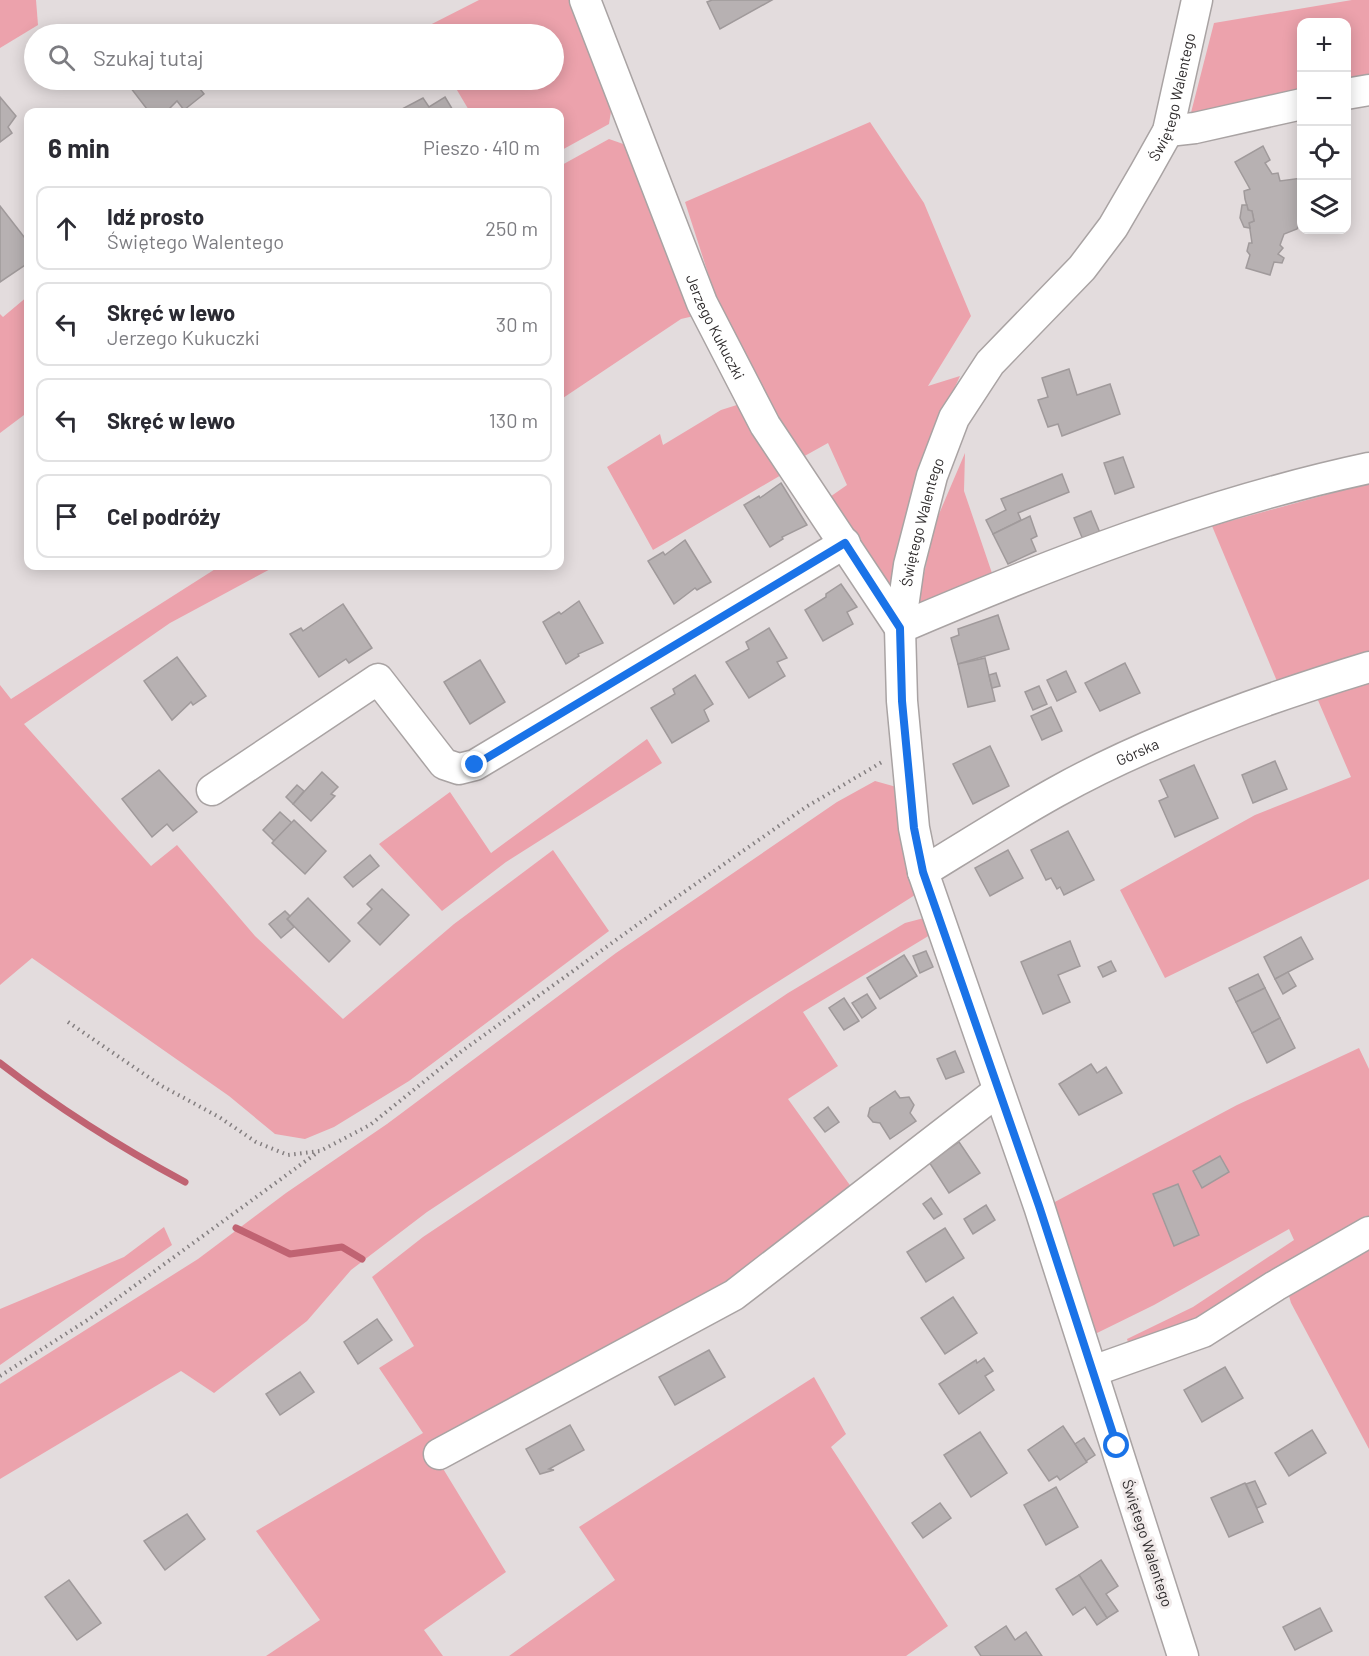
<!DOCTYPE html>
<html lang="pl">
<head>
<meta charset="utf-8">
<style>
  :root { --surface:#fff; --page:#f2f2f3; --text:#2b2b33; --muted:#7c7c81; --line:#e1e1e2 }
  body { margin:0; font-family:Barlow,sans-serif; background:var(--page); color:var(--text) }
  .controls { position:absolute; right:18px; top:18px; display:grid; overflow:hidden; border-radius:12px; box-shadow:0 3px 15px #0003 }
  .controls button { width:54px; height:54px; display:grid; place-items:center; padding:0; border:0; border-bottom:2px solid var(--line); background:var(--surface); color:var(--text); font:30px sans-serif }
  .stop { position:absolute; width:18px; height:18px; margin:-14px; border:4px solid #1a73e8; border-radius:50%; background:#fff }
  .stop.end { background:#1a73e8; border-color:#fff; box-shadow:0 2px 6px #0008 }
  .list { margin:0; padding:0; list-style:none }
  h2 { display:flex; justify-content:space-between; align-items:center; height:78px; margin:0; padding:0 24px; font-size:26px }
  h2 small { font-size:20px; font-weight:400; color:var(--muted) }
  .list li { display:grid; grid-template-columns:39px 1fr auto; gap:18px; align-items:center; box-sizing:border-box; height:84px; margin:0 12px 12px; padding:0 12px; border:2px solid var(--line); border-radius:12px }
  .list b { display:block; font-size:22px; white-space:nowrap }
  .list p { margin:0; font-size:20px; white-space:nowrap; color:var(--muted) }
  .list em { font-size:20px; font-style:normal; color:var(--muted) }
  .icon { flex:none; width:33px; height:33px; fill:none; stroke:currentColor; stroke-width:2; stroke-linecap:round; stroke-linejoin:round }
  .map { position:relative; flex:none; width:1369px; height:1656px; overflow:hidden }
  .search { position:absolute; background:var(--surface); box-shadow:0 3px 15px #0003; left:24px; top:24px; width:540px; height:66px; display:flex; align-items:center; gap:15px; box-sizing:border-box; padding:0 21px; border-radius:33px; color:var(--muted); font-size:22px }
  .panel { position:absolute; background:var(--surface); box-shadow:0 3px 15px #0003; left:24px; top:108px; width:540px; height:462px; border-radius:12px }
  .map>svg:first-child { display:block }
</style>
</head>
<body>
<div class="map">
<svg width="1369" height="1656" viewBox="0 0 1369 1656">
  <rect width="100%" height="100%" fill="#e3dcdd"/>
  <g fill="#eca2ac">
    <path d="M 0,0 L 36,0 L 38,25 L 0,48 Z"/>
    <path d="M 479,0 L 573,0 L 613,99 L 609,124 L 560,151 L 560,112 L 470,112 L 451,80 L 554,80 L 554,34 L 425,34 L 422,29 Z"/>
    <path d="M 1352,0 L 1369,0 L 1369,98 L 1347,103 L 1346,22 L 1302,22 L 1301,112 L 1185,136 L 1214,23 Z"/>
    <path d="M 870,122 L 924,203 L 971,316 L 928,386 L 960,376 L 929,444 L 904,544 L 890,585 L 882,588 L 827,499 L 847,485 L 828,443 L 801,458 L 760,397 L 715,295 L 685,202 Z"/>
    <path d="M 609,139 L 629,146 L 698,315 L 681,319 L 560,400 L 560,166 Z"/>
    <path d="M 28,296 L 28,412 L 0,433 L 0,314 L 3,317 Z"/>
    <path d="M 740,404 L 788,471 L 653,550 L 607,467 L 660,434 L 663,445 L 721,410 Z"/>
    <path d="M 965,453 L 964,491 L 994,579 L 937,600 L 917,604 L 936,521 Z"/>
    <path d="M 1369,483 L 1369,656 L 1279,686 L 1212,526 Z"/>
    <path d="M 220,566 L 276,566 L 170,623 L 24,724 L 151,866 L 177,845 L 255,936 L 343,1019 L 454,924 L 553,850 L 609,931 L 409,1081 L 334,1127 L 305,1139 L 275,1134 L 229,1096 L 32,958 L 0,985 L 0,685 L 11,699 Z"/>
    <path d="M 1369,682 L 1369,879 L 1165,978 L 1120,890 L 1255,815 L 1351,777 L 1317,698 Z"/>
    <path d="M 647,739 L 662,763 L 506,862 L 442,911 L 379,844 L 450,792 L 491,853 Z"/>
    <path d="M 875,781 L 900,788 L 915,895 L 749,1000 L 427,1212 L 351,1270 L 307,1321 L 214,1393 L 181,1371 L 0,1479 L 0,1384 L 198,1259 L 286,1193 L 387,1124 L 616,953 L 837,802 Z"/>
    <path d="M 924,918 L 930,935 L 803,1012 L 838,1066 L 788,1099 L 852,1188 L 722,1291 L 439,1462 L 506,1572 L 424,1630 L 443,1656 L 266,1656 L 320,1620 L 256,1531 L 423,1433 L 379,1368 L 414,1346 L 372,1277 L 423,1237 L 788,993 L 905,923 Z"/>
    <path d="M 1359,1048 L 1369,1069 L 1369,1221 L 1218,1313 L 1131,1352 L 1127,1339 L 1193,1307 L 1294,1240 L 1289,1229 L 1154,1305 L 1095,1334 L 1051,1204 L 1237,1105 Z"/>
    <path d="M 164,1227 L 172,1245 L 0,1365 L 0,1309 L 124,1257 Z"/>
    <path d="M 1369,1239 L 1369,1449 L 1291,1303 L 1287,1289 Z"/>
    <path d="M 814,1377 L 846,1434 L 831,1447 L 948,1626 L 906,1656 L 509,1656 L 615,1580 L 579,1527 Z"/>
  </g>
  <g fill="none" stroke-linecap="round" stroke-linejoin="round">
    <g stroke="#c06372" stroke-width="7">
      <path d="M 0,1063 C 58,1108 120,1147 185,1182"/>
      <path d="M 236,1228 L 290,1254 L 342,1247 L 362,1259"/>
    </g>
  </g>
  <g fill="#b7b1b2" stroke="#a09a9b" stroke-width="1.5">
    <path d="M 712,0 L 772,0 L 720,29 L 707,2 Z"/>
    <path d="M 140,80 L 193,80 L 204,94 L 184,110 L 177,101 L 166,112 L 145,112 L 147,109 L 130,87 Z"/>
    <path d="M 0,97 L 16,116 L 8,127 L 12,133 L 0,142 Z"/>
    <path d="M 445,97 L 454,112 L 401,112 L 400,110 L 423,98 L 429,107 Z"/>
    <path d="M 1263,146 L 1270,160 L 1265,163 L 1272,174 L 1278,173 L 1280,181 L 1302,178 L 1301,222 L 1297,229 L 1284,234 L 1280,245 L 1283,248 L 1278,254 L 1284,258 L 1282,263 L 1274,262 L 1270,275 L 1246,268 L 1250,255 L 1247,251 L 1249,243 L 1252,243 L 1249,223 L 1254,221 L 1252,211 L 1248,210 L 1245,199 L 1244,191 L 1250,189 L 1235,162 Z"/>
    <path d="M 1242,205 L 1247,205 L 1248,210 L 1252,211 L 1254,221 L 1249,223 L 1250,228 L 1244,227 L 1240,218 Z"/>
    <path d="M 0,206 L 28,242 L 28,263 L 0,282 Z"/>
    <path d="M 1069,369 L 1077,395 L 1110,384 L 1120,414 L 1062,436 L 1058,424 L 1048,427 L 1038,400 L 1048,397 L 1042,378 Z"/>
    <path d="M 1123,457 L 1134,487 L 1115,494 L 1104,463 Z"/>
    <path d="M 1062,474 L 1069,492 L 1018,513 L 1021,520 L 993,534 L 986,520 L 1006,510 L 1001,499 Z"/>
    <path d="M 781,483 L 807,525 L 782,537 L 783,539 L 770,547 L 744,505 L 759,496 L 760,498 Z"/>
    <path d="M 1091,511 L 1103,540 L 1086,547 L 1074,518 Z"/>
    <path d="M 1030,516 L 1037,536 L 1031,539 L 1036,551 L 1008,564 L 993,534 Z"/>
    <path d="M 685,540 L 711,582 L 697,590 L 695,588 L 674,604 L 648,561 L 663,552 L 665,555 Z"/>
    <path d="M 841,584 L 857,607 L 847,612 L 853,624 L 823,641 L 805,610 L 826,597 L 826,594 Z"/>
    <path d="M 579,601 L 603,643 L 578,654 L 579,656 L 566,664 L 543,622 L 559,612 L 561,614 Z"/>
    <path d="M 343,604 L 372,648 L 349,663 L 346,659 L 319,677 L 290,634 L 301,628 L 303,631 Z"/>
    <path d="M 998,615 L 1009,649 L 958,664 L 951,638 L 959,635 L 958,629 Z"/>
    <path d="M 769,628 L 787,658 L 777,662 L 785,676 L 749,698 L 726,662 L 749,649 L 746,642 Z"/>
    <path d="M 177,657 L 206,696 L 193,705 L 191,702 L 172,720 L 144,681 Z"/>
    <path d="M 985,658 L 995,701 L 968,707 L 958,664 Z"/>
    <path d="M 480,660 L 505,702 L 470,724 L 444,682 Z"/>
    <path d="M 1125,663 L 1140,693 L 1100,711 L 1085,683 Z"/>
    <path d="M 1066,671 L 1076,692 L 1057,701 L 1047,680 Z"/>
    <path d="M 996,673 L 1000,686 L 992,688 L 989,675 Z"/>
    <path d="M 695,675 L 713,704 L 704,710 L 709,721 L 672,743 L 651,708 L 675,694 L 673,689 Z"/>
    <path d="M 1039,686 L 1047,704 L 1033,710 L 1025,692 Z"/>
    <path d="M 1051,707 L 1062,731 L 1042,740 L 1031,716 Z"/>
    <path d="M 990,746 L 1009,786 L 973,804 L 953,764 Z"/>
    <path d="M 1275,761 L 1287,789 L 1253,803 L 1242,775 Z"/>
    <path d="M 1194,765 L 1218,818 L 1175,837 L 1159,801 L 1168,797 L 1160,780 Z"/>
    <path d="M 159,770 L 197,812 L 173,831 L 167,824 L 152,837 L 122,799 Z"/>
    <path d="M 322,772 L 338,787 L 331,794 L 335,796 L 311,821 L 293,804 Z"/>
    <path d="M 297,785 L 304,791 L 293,804 L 286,797 Z"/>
    <path d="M 280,812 L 292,823 L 274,841 L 263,830 Z"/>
    <path d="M 294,820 L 326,851 L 305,874 L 272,843 Z"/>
    <path d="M 1068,831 L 1094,880 L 1064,895 L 1060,887 L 1057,889 L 1051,878 L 1046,880 L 1031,850 Z"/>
    <path d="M 1008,850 L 1023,878 L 990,896 L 975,868 Z"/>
    <path d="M 370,855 L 379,866 L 353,887 L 344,877 Z"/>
    <path d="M 382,889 L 409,915 L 380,945 L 358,923 L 372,909 L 367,904 Z"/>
    <path d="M 308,898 L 350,941 L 329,962 L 287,919 Z"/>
    <path d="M 285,911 L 290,916 L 287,919 L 294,927 L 281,938 L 269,924 Z"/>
    <path d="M 1301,937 L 1313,959 L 1275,979 L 1264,957 Z"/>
    <path d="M 1070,941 L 1080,966 L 1058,975 L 1070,1002 L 1043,1014 L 1021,962 Z"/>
    <path d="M 926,951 L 933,967 L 920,973 L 913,956 Z"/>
    <path d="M 904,955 L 917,976 L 880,999 L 867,978 Z"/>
    <path d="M 1111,961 L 1116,971 L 1103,977 L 1098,967 Z"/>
    <path d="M 1288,972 L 1296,986 L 1283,994 L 1275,979 Z"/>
    <path d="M 1258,974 L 1265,988 L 1236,1002 L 1229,988 Z"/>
    <path d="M 1265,988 L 1280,1018 L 1252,1033 L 1236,1002 Z"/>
    <path d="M 867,994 L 876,1008 L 862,1018 L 852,1003 Z"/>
    <path d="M 844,998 L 859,1021 L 844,1030 L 829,1008 Z"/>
    <path d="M 1280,1018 L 1295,1048 L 1267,1063 L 1252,1033 Z"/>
    <path d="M 955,1051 L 964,1072 L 946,1079 L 937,1059 Z"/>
    <path d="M 1091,1064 L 1097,1073 L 1106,1067 L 1122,1093 L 1079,1115 L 1059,1084 Z"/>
    <path d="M 895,1091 L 900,1098 L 909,1097 L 914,1105 L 910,1113 L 916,1121 L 890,1139 L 880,1123 L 873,1122 L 868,1116 L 870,1108 Z"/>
    <path d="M 828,1107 L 839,1122 L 825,1132 L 814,1118 Z"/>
    <path d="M 959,1142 L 980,1173 L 949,1193 L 929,1162 Z"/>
    <path d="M 1220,1156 L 1229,1172 L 1202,1188 L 1193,1171 Z"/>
    <path d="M 1178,1184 L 1199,1235 L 1174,1246 L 1153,1194 Z"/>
    <path d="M 931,1198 L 942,1214 L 934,1219 L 923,1204 Z"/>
    <path d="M 986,1205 L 995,1220 L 973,1234 L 964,1219 Z"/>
    <path d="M 945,1228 L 964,1258 L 926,1282 L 907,1252 Z"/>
    <path d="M 953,1297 L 977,1333 L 945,1354 L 921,1318 Z"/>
    <path d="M 377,1319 L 392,1340 L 358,1364 L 344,1342 Z"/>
    <path d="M 709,1350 L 725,1377 L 675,1405 L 659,1377 Z"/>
    <path d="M 984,1358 L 993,1371 L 985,1376 L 994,1390 L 959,1414 L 939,1384 L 976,1360 L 977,1363 Z"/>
    <path d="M 1225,1367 L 1243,1398 L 1202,1422 L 1184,1390 Z"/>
    <path d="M 300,1372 L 314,1392 L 280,1415 L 266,1394 Z"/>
    <path d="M 570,1425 L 584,1450 L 549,1469 L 554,1470 L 540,1474 L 526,1449 Z"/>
    <path d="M 1063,1426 L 1087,1462 L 1060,1480 L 1057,1476 L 1049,1481 L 1028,1450 Z"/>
    <path d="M 1312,1430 L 1326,1453 L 1289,1476 L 1275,1453 Z"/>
    <path d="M 980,1432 L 1007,1473 L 971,1497 L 944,1455 Z"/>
    <path d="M 1084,1438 L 1095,1455 L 1086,1461 L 1075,1444 Z"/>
    <path d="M 1255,1481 L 1266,1504 L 1257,1508 L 1246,1484 Z"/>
    <path d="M 1245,1483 L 1263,1522 L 1229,1537 L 1211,1498 Z"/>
    <path d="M 1056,1487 L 1078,1527 L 1046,1545 L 1024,1505 Z"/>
    <path d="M 940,1503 L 951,1518 L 923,1538 L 912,1523 Z"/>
    <path d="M 187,1514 L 205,1539 L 165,1570 L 144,1541 Z"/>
    <path d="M 1101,1560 L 1118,1586 L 1106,1594 L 1118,1611 L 1107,1618 L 1079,1575 Z"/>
    <path d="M 1079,1575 L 1107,1618 L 1097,1625 L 1085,1607 L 1073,1615 L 1056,1589 Z"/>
    <path d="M 69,1580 L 101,1623 L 77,1640 L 45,1597 Z"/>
    <path d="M 1320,1608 L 1332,1631 L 1295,1650 L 1283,1627 Z"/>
    <path d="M 1006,1626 L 1015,1640 L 1026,1632 L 1042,1656 L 981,1656 L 975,1647 Z"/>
  </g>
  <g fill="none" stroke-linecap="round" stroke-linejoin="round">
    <g stroke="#a9a3a3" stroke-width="33">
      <g id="minor">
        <path id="s1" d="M 585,0 L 702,303 L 765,425 L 900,628 C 1052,563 1206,503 1369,468"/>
        <path d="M 1346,94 L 1369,90"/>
        <path d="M 1168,131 L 1195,128 L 1302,104"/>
        <path d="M 212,790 L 378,679 L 444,764 L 459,769 L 475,765 L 845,543"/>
        <path id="s2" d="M 923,872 C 967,845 1011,817 1056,792 C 1149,740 1267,698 1369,667"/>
        <path d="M 1093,1371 L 1203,1332 L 1275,1286 L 1369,1232"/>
        <path d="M 439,1454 L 734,1295 L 998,1091"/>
        <path id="s3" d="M 1183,1656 L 1039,1206 L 923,872 L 914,828 L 902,701 L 900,628 L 909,565 L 932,476 L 954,418 L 990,363 L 1082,268 L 1113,227 L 1145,172 L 1168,131 L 1197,0"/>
      </g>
    </g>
    <g stroke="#847f80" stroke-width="4" stroke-dasharray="1.5 4.5" stroke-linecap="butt">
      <path d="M 68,1022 L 160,1085 L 219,1117 L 256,1142 L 288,1155 L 320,1151 L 370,1125 L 462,1051 L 641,922 L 806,807 L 882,762"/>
      <path d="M 0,1376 L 89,1319 L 318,1152"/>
    </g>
    <use href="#minor" stroke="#fff" stroke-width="30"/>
  </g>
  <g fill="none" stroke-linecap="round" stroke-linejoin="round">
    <path stroke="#1a73e8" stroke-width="8" d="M 475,765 L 845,543 L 900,628 L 902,701 L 914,828 L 923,872 L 1039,1206 L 1117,1446"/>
  </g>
  <g text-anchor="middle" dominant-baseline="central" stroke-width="6" stroke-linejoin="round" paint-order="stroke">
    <g font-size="15" fill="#2e2b2c" stroke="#f0eaea">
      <text stroke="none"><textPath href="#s3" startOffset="1683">Świętego Walentego</textPath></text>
      <text stroke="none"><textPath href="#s1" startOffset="352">Jerzego Kukuczki</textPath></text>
      <text stroke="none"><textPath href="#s3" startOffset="1180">Świętego Walentego</textPath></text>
      <text stroke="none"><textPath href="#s2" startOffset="246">Górska</textPath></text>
      <text transform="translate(1148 1543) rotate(72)">Świętego Walentego</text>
    </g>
  </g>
</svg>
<div class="controls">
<button>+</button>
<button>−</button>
<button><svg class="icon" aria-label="locate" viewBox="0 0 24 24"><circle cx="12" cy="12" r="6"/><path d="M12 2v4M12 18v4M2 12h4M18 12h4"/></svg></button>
<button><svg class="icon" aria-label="layers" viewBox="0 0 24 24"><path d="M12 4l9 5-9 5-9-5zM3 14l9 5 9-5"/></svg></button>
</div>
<div class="stop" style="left:1117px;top:1446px"></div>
<div class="stop end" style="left:475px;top:765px"></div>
<div class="search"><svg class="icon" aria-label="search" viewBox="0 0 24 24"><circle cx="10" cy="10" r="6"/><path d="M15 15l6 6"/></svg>Szukaj tutaj</div>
<section class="panel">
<h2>6 min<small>Pieszo · 410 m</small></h2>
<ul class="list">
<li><svg class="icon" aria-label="ahead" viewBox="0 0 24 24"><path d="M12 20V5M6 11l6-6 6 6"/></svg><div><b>Idź prosto</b><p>Świętego Walentego</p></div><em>250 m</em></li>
<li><svg class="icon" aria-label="left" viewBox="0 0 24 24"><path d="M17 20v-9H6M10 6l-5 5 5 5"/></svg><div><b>Skręć w lewo</b><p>Jerzego Kukuczki</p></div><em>30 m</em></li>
<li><svg class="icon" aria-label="left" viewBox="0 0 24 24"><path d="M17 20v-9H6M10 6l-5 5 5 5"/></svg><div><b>Skręć w lewo</b></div><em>130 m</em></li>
<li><svg class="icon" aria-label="arrive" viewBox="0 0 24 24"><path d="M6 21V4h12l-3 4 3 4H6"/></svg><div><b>Cel podróży</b></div></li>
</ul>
</section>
</div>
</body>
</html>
